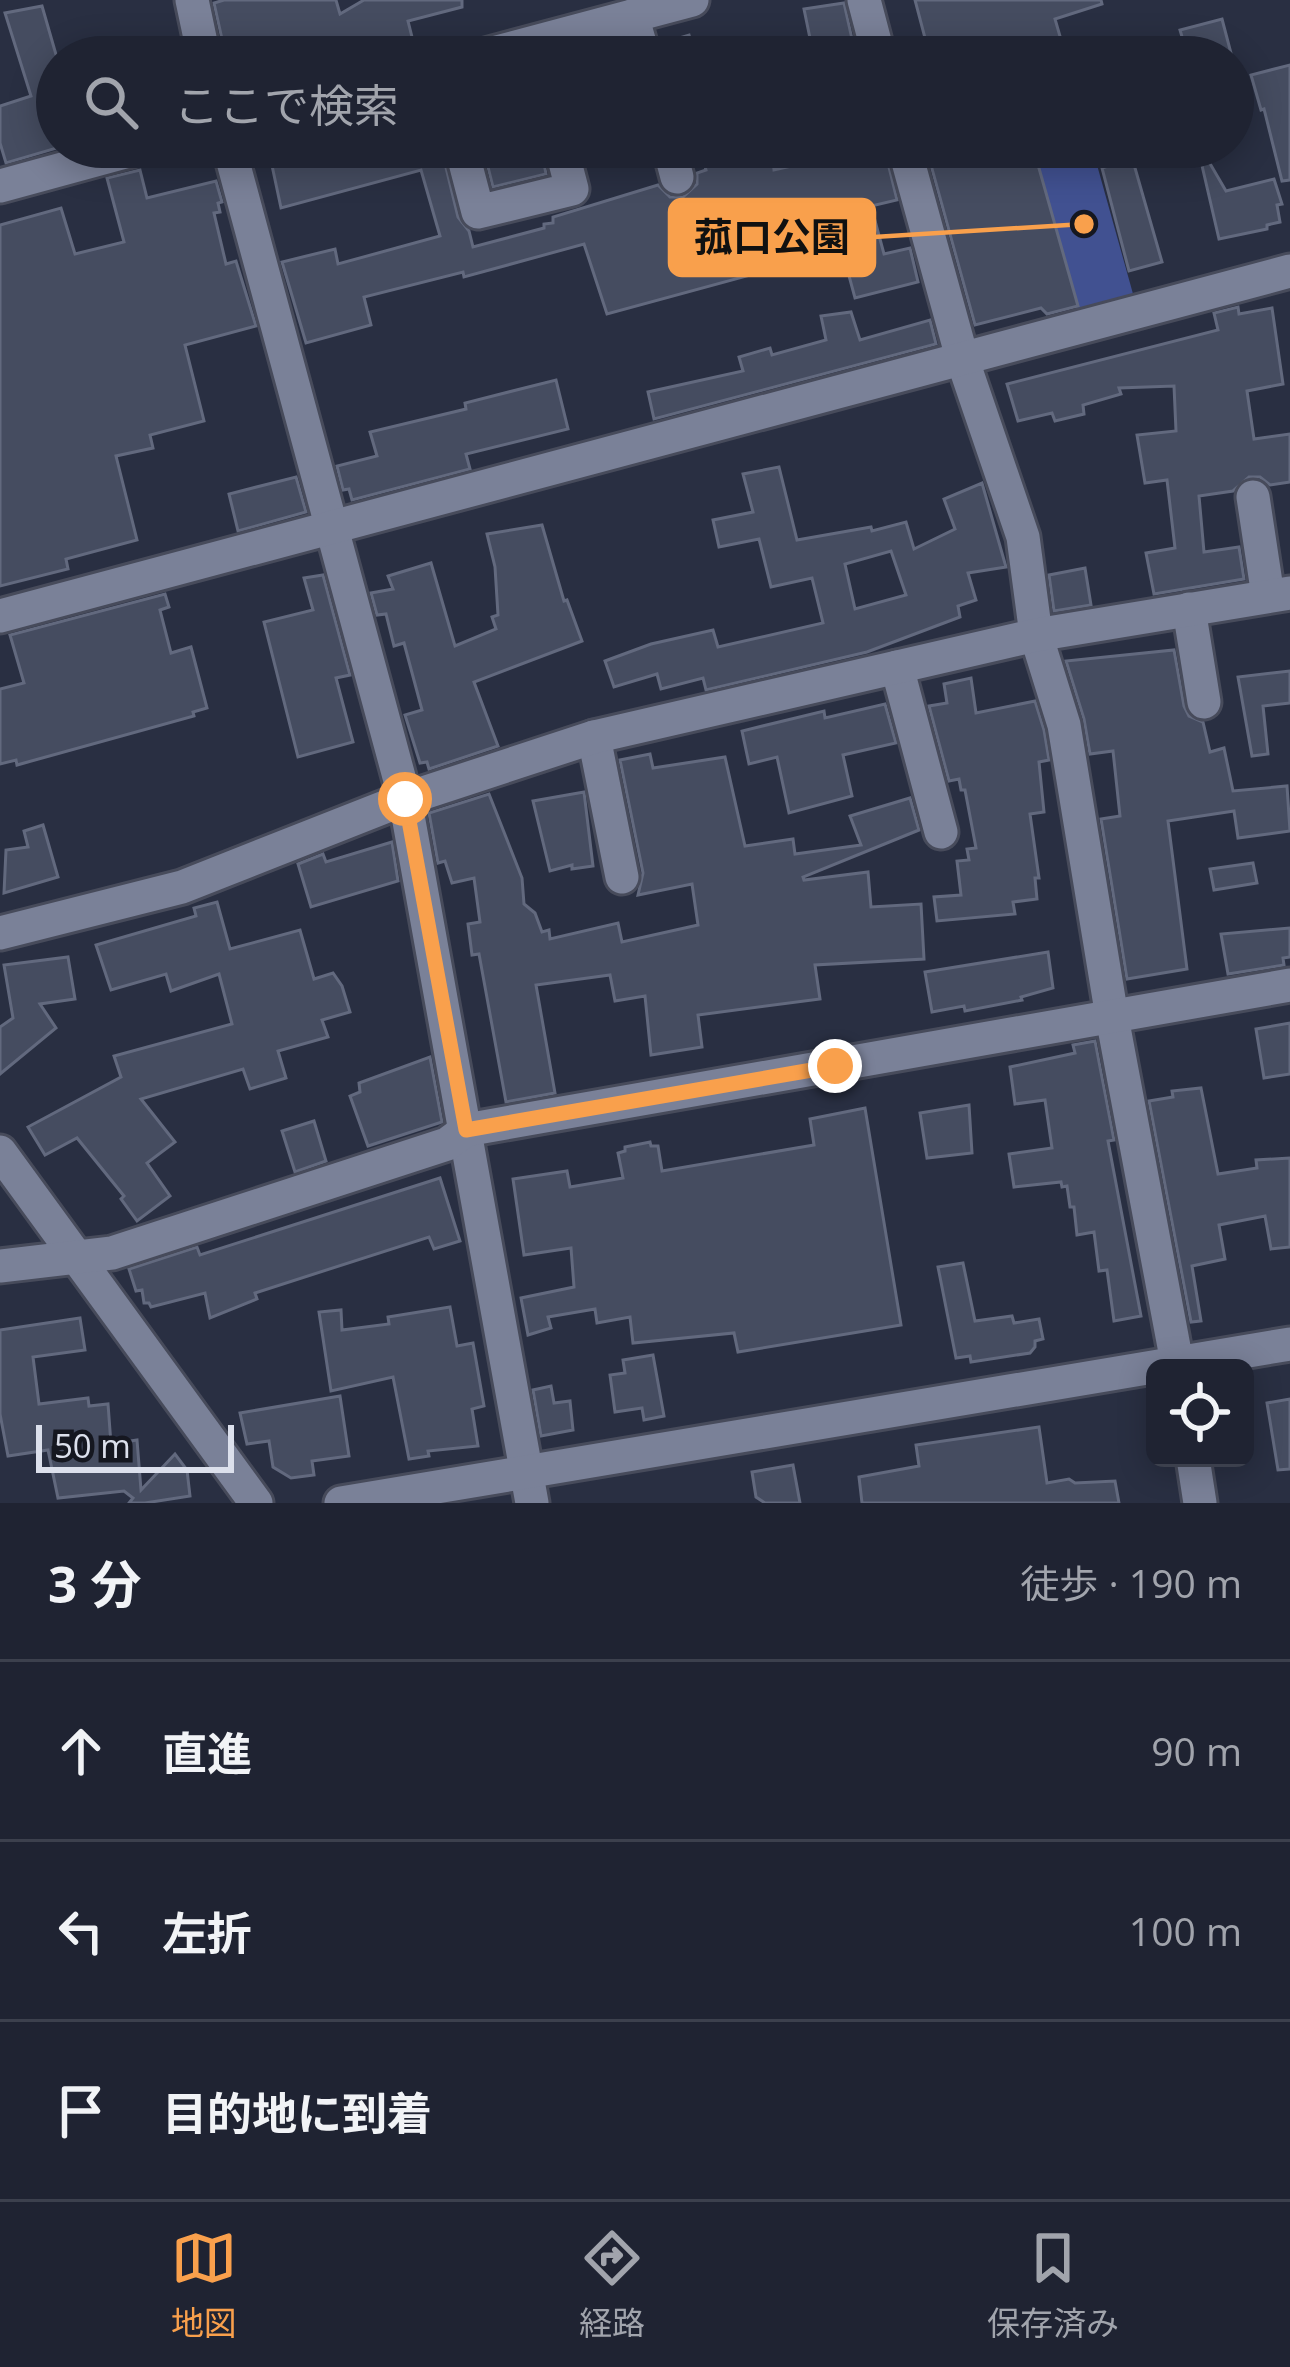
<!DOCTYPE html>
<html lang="ja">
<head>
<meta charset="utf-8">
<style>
  :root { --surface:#1f2332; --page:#272b3a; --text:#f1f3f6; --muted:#a1a4ac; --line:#3c404d; --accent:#f9a04c }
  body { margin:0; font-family:"Open Sans","Noto Sans JP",sans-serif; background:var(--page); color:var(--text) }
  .controls { position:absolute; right:36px; bottom:36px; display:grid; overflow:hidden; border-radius:18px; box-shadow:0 6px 30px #0003 }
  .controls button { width:108px; height:108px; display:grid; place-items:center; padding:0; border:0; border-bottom:3px solid var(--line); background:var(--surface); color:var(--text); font:60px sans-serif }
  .scale { position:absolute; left:36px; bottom:30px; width:198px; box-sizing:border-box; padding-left:12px; border:6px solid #dce0ec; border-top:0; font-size:33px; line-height:42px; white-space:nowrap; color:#dce0ec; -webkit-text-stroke:9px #151720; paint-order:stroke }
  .stop { position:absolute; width:36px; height:36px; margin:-27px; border:9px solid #f9a04c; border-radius:50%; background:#fff }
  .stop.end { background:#f9a04c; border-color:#fff; box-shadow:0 3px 12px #0008 }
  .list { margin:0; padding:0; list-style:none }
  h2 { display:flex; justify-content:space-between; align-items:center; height:156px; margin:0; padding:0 48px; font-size:51px }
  h2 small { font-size:39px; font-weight:400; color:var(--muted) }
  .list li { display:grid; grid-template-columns:78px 1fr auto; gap:36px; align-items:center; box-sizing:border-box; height:180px; padding:0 48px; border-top:3px solid var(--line) }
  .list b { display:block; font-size:45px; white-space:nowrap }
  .list em { font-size:39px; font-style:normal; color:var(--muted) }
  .icon { flex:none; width:66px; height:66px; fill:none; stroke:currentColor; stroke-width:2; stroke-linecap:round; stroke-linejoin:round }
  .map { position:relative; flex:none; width:1290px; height:1503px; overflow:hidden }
  .search { position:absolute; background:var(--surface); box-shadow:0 6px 30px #0003; left:36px; right:36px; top:36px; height:132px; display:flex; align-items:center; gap:30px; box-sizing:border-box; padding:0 42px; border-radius:66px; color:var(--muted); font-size:45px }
  .sheet { height:696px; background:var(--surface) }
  nav { display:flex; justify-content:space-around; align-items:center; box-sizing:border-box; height:168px; border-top:3px solid var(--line); background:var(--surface); font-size:33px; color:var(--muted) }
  nav a { display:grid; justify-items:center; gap:6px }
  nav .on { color:var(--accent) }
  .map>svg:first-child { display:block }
</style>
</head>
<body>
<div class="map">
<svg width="1290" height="1503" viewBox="0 0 1290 1503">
  <rect width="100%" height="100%" fill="#292f42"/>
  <path fill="#415191" d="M 1034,147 L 1092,147 L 1135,301 L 1079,317 Z"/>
  <g fill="#454c60" stroke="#62697e" stroke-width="3" fill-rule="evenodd">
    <path d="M 224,0 L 336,0 L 340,14 L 364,0 L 462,0 L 462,7 L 408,21 L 417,57 L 226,57 L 214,3 Z"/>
    <path d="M 915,0 L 1101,0 L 1102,4 L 1055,19 L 1066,57 L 930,57 Z"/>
    <path d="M 844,3 L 852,39 L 812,48 L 804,9 Z"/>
    <path d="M 42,6 L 57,58 L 57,148 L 6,163 L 0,143 L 0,106 L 31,96 L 5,13 Z"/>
    <path d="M 1222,19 L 1232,57 L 1188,57 L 1180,30 Z"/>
    <path d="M 689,35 L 695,57 L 664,57 L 662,43 Z"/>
    <path d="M 1290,65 L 1290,180 L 1282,181 L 1264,109 L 1261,110 L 1251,75 Z"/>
    <path d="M 283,147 L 441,147 L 458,217 L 469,231 L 473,247 L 544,228 L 544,224 L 553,223 L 553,217 L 658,185 L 670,197 L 683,197 L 697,184 L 697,173 L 706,170 L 700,147 L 772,147 L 774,170 L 819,160 L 815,147 L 884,147 L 897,200 L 871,206 L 884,254 L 910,248 L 918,282 L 855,298 L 842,250 L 607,314 L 584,244 L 464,277 L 463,272 L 364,297 L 371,325 L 306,343 L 282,262 L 335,249 L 338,264 L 440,236 L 421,170 L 281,208 L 270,156 L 284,154 Z"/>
    <path d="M 483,147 L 541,147 L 546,174 L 493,187 Z"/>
    <path d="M 583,147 L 631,147 L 632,156 L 588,166 Z"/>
    <path d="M 926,147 L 1033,147 L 1078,306 L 1047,314 L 1041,308 L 975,325 Z"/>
    <path d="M 1104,147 L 1129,147 L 1162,262 L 1129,271 L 1102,168 L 1108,166 Z"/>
    <path d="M 1205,155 L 1226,191 L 1274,179 L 1282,204 L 1277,205 L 1280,222 L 1267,225 L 1267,229 L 1219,239 L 1200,157 Z"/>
    <path d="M 140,170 L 147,198 L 216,181 L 222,202 L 218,203 L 220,212 L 214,213 L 226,264 L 236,261 L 256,326 L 185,345 L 204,421 L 150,435 L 153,448 L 116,456 L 137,540 L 66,559 L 68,569 L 0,586 L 0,225 L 61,208 L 75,254 L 124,242 L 107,178 Z"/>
    <path d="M 1238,307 L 1239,314 L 1272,308 L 1283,384 L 1247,391 L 1254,439 L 1290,434 L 1290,482 L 1270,485 L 1260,477 L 1249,477 L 1233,491 L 1199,496 L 1204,552 L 1239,547 L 1244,579 L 1154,594 L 1146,553 L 1175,548 L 1167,480 L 1145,483 L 1137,435 L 1176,431 L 1174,386 L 1119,388 L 1121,394 L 1083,405 L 1084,414 L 1055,421 L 1052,413 L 1018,421 L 1007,384 L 1218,330 L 1214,313 Z"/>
    <path d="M 851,312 L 860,340 L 930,320 L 936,344 L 654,419 L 648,392 L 743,371 L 739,357 L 770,348 L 772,355 L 826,340 L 821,316 Z"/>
    <path d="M 556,380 L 568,429 L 466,454 L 470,469 L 352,500 L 349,489 L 343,490 L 337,466 L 377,456 L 370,432 L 466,409 L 465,403 Z"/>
    <path d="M 779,467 L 797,540 L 871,527 L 872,531 L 906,522 L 914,549 L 955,529 L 944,499 L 982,483 L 1006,567 L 968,573 L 976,600 L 958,606 L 960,617 L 867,652 L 706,690 L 703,678 L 661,689 L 657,674 L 614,687 L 605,661 L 651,644 L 713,630 L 718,647 L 823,623 L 812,578 L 771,587 L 759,539 L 719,547 L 713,520 L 753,512 L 743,474 ZM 891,551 L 906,595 L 855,609 L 845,564 Z"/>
    <path d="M 296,477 L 306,512 L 238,531 L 229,494 Z"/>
    <path d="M 542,525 L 564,601 L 567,600 L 582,641 L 474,682 L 498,746 L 429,769 L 427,762 L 420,763 L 405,715 L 422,710 L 404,643 L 394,646 L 386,614 L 377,615 L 371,593 L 393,589 L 388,576 L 431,563 L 455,646 L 496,629 L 492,617 L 498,615 L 495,567 L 487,534 Z"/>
    <path d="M 1085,568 L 1091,605 L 1054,611 L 1049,575 Z"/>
    <path d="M 323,575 L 350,675 L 336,678 L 353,742 L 298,757 L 264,622 L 313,610 L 304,578 Z"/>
    <path d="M 165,594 L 169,607 L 160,610 L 171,653 L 191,647 L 207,708 L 193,712 L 194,716 L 17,765 L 16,760 L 0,764 L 0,689 L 24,683 L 10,635 Z"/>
    <path d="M 1174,650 L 1184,706 L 1189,716 L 1203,722 L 1210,752 L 1224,748 L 1233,791 L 1287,786 L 1290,831 L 1238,838 L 1234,811 L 1168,821 L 1187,969 L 1127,979 L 1101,819 L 1120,816 L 1113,751 L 1090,754 L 1084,719 L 1066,661 Z"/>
    <path d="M 1290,671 L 1290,703 L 1263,706 L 1268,754 L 1252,756 L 1238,677 Z"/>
    <path d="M 971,678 L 976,713 L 1035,701 L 1044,730 L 1049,760 L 1039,762 L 1044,812 L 1030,814 L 1039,878 L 1035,878 L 1037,899 L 1013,902 L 1015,914 L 937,921 L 934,897 L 961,895 L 957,861 L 969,860 L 967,849 L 976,848 L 965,790 L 961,790 L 959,779 L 949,781 L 929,706 L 947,703 L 944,684 Z"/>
    <path d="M 885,704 L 896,743 L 843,755 L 852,796 L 789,813 L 777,757 L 749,764 L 742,731 L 824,711 L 825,718 Z"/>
    <path d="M 650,754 L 653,768 L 725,757 L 745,846 L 793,839 L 795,854 L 861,845 L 850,816 L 910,798 L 919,830 L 803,877 L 804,880 L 868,872 L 871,907 L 921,904 L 924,959 L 815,965 L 820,999 L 698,1015 L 702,1047 L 651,1055 L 645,996 L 615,1001 L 610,975 L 536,985 L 555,1093 L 506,1102 L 479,954 L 472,955 L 468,924 L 480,922 L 474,878 L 452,883 L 445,861 L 438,863 L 429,813 L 489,794 L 522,878 L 524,904 L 535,913 L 542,932 L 549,930 L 550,939 L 618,923 L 622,942 L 698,925 L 692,884 L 638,895 L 643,873 L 620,760 Z"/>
    <path d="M 584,792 L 593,866 L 572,869 L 572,865 L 550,871 L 533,801 Z"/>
    <path d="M 43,825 L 58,877 L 4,893 L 6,850 L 28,847 L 24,831 Z"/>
    <path d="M 392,842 L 398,881 L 311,907 L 298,864 L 323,854 L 326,862 Z"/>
    <path d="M 1253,863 L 1257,883 L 1214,890 L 1210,869 Z"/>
    <path d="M 217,902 L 230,949 L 300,930 L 314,979 L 333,973 L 342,986 L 350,1012 L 322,1020 L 328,1037 L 278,1051 L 286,1078 L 250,1089 L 243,1069 L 141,1099 L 175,1142 L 147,1163 L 170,1196 L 137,1221 L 121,1199 L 124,1196 L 77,1138 L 45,1155 L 28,1127 L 121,1077 L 114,1056 L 232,1024 L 219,974 L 171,991 L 166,974 L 111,990 L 96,945 L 196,916 L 194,908 Z"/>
    <path d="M 1290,928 L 1290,957 L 1283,958 L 1284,965 L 1228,974 L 1221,934 Z"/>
    <path d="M 1048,952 L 1053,988 L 1021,997 L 1022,1000 L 965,1011 L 964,1006 L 932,1012 L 925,972 Z"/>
    <path d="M 68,957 L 75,999 L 40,1004 L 56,1028 L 0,1074 L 0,1027 L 13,1018 L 4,965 Z"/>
    <path d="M 1290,1023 L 1290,1074 L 1264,1078 L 1256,1029 Z"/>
    <path d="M 1095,1041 L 1114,1140 L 1108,1141 L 1141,1316 L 1114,1321 L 1107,1270 L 1099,1271 L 1094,1232 L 1077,1235 L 1074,1207 L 1070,1207 L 1067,1186 L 1062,1187 L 1061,1182 L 1014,1187 L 1009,1154 L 1052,1148 L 1045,1100 L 1015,1104 L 1010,1067 L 1075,1053 L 1073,1045 Z"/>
    <path d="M 430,1057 L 442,1122 L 368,1146 L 350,1096 L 360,1092 L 359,1083 Z"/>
    <path d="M 1201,1088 L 1218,1174 L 1257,1168 L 1256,1160 L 1290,1158 L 1290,1247 L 1271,1249 L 1265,1216 L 1219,1225 L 1225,1259 L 1192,1266 L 1201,1321 L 1191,1322 L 1149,1101 L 1173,1097 L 1172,1091 Z"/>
    <path d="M 969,1105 L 972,1153 L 927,1158 L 920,1113 Z"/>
    <path d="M 865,1108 L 901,1325 L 738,1352 L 734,1333 L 633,1343 L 630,1317 L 597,1323 L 595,1309 L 548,1317 L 551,1328 L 528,1335 L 521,1298 L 574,1287 L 571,1248 L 524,1255 L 513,1179 L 567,1171 L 570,1187 L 623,1178 L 618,1153 L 625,1151 L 625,1147 L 650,1142 L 651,1146 L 658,1146 L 662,1171 L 814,1145 L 810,1119 Z"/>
    <path d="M 314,1121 L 326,1161 L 295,1172 L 282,1131 Z"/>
    <path d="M 440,1178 L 460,1241 L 434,1249 L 429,1237 L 255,1293 L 257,1299 L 210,1318 L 205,1293 L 151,1307 L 149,1303 L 144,1303 L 142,1290 L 136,1291 L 129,1269 L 197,1247 L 200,1255 Z"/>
    <path d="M 963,1263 L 975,1321 L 1012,1316 L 1014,1323 L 1039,1319 L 1043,1339 L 1035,1341 L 1035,1347 L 1030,1353 L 971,1362 L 970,1356 L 956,1358 L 938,1267 Z"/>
    <path d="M 450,1307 L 457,1346 L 473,1343 L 484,1406 L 472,1409 L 478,1446 L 428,1451 L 429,1456 L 409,1459 L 393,1377 L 331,1391 L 319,1312 L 341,1310 L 342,1330 L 389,1324 L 388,1317 Z"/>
    <path d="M 80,1318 L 85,1350 L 33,1357 L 39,1404 L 88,1398 L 89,1406 L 108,1404 L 111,1444 L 137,1440 L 141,1490 L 175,1454 L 187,1470 L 190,1496 L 145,1503 L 129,1503 L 133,1498 L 124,1491 L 58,1498 L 48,1450 L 8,1456 L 0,1414 L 0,1330 Z"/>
    <path d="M 653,1355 L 664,1416 L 644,1420 L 642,1408 L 615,1412 L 610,1375 L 625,1373 L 623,1360 Z"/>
    <path d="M 551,1386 L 554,1403 L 570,1401 L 573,1430 L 541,1436 L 533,1390 Z"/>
    <path d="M 340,1396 L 349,1456 L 312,1461 L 314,1475 L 291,1478 L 273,1467 L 269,1441 L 247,1444 L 240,1413 Z"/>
    <path d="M 1290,1399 L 1290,1469 L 1278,1470 L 1267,1403 Z"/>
    <path d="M 1039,1427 L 1047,1483 L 1069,1479 L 1075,1483 L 1115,1481 L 1119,1503 L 862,1503 L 859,1477 L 919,1466 L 916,1445 Z"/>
    <path d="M 793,1465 L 800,1503 L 765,1503 L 756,1497 L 752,1472 Z"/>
  </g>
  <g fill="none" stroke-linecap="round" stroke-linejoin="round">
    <g stroke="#474b5b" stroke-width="39">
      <g id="minor">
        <path d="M 192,0 L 204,57"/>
        <path d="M 864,0 L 879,57"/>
        <path d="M 632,16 L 644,57"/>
        <path d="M 478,57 L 692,0"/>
        <path d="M 229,147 L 405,799 L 532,1503"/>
        <path d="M 461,147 L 478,212 L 572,189 L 561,147"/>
        <path d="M 669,147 L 677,177"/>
        <path d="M 904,147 L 963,361 L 1023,537 L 1036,635 L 1064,725 L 1112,1017 L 1178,1368"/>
        <path d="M 0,186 L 143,147"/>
        <path d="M 1253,497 L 1268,596"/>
        <path d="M 1189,609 L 1204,702"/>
        <path d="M 0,616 L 1290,271"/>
        <path d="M 897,667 L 941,832"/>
        <path d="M 594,737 L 622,877"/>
        <path d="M 0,933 L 182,887 L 405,799 L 594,737 L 1036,635 L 1290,593"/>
        <path d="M 0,1152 L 256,1503"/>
        <path d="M 0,1266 L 112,1253 L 447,1144 L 466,1130 L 1290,985"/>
        <path d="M 1193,1458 L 1200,1503"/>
        <path d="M 341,1503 L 1290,1344"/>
      </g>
    </g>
    <use href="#minor" stroke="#7a8198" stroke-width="33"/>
  </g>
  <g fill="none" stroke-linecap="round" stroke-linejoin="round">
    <path stroke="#f9a04c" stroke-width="15" d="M 405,799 L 466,1130 L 835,1066"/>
  </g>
  <path fill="none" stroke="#f9a04c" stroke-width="4.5" d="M1084 224L874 237"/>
  <circle fill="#f9a04c" stroke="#151720" stroke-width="4.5" cx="1084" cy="224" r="12"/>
  <rect fill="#f9a04c" stroke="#f9a04c" stroke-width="4.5" x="670" y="200" width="204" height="75" rx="12"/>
  <g font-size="39" text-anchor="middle" font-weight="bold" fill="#111">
    <text x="772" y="251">菰口公園</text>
  </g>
</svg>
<div class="controls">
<button><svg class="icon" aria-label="locate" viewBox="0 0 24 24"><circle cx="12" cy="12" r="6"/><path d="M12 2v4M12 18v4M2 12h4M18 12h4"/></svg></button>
</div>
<div class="scale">50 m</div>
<div class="stop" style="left:405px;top:799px"></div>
<div class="stop end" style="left:835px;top:1066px"></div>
<div class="search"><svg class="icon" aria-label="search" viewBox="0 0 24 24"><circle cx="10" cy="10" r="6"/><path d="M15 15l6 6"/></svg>ここで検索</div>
</div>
<section class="sheet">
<h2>3 分<small>徒歩 · 190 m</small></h2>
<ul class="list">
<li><svg class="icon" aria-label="ahead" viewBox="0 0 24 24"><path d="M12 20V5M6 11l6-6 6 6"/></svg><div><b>直進</b></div><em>90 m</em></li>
<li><svg class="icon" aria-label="left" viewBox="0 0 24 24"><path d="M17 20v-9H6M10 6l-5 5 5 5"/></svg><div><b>左折</b></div><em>100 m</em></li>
<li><svg class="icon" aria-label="arrive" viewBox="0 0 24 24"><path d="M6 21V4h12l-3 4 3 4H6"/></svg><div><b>目的地に到着</b></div></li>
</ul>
</section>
<nav>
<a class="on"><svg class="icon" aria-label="map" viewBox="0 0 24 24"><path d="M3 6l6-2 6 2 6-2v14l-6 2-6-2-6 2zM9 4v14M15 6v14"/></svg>地図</a>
<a><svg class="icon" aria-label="directions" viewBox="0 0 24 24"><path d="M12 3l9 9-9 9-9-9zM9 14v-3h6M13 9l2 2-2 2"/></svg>経路</a>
<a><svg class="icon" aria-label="saved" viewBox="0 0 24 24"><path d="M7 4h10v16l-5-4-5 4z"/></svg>保存済み</a>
</nav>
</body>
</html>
